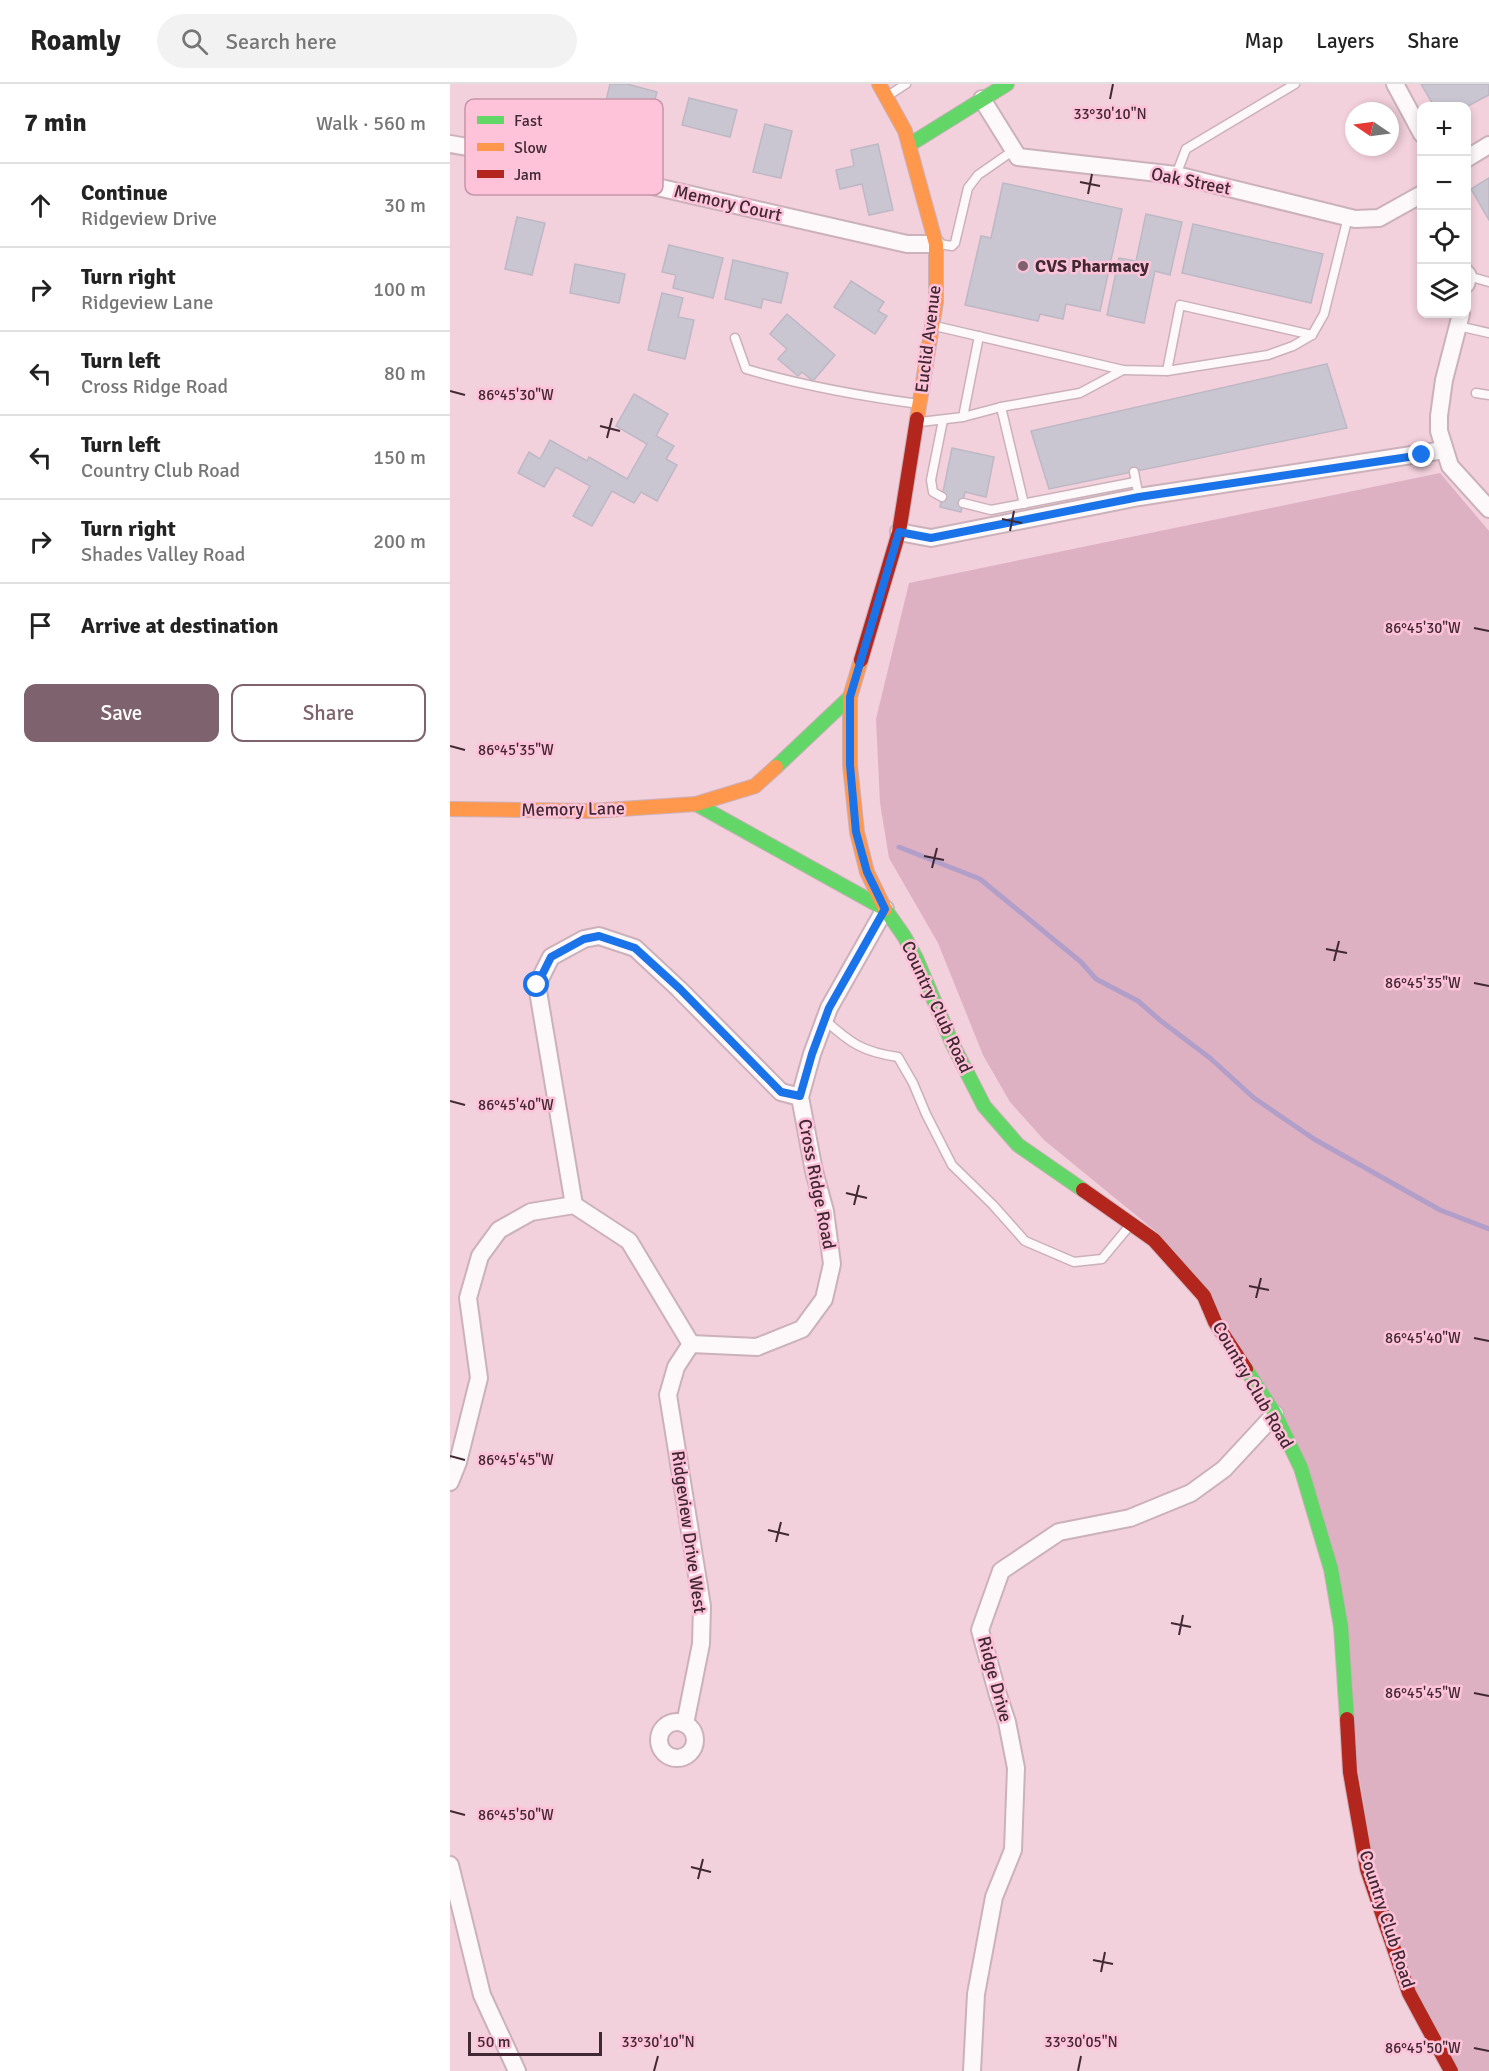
<!DOCTYPE html>
<html lang="en">
<head>
<meta charset="utf-8">
<style>
  :root { --surface:#fff; --page:#f2f2f2; --text:#222; --muted:#767676; --line:#e0e0e0; --accent:#7e636e }
  body { margin:0; font-family:Signika,sans-serif; background:var(--page); color:var(--text) }
  .controls { position:absolute; right:18px; top:18px; display:grid; overflow:hidden; border-radius:12px; box-shadow:0 3px 9px #0003 }
  .controls button { width:54px; height:54px; display:grid; place-items:center; padding:0; border:0; border-bottom:2px solid var(--line); background:var(--surface); color:var(--text); font:30px sans-serif }
  .compass { position:absolute; left:895px; top:18px; width:54px; height:54px; border-radius:50%; background:var(--surface); box-shadow:0 3px 9px #0003; rotate:283deg }
  .scale { position:absolute; left:18px; bottom:15px; width:134px; box-sizing:border-box; padding-left:6px; border:3px solid #402932; border-top:0; font-size:16px; line-height:21px; white-space:nowrap; color:#402932; -webkit-text-stroke:4px #ffc3d9; paint-order:stroke }
  .stop { position:absolute; width:18px; height:18px; margin:-14px; border:4px solid #1a73e8; border-radius:50%; background:#fff }
  .stop.end { background:#1a73e8; border-color:#fff; box-shadow:0 2px 6px #0008 }
  .list { margin:0; padding:0; list-style:none }
  h2 { display:flex; justify-content:space-between; align-items:center; height:78px; margin:0; padding:0 24px; font-size:26px }
  h2 small { font-size:20px; font-weight:400; color:var(--muted) }
  .list li { display:grid; grid-template-columns:39px 1fr auto; gap:18px; align-items:center; box-sizing:border-box; height:84px; padding:0 24px; border-top:2px solid var(--line) }
  .list b { display:block; font-size:22px; white-space:nowrap }
  .list p { margin:0; font-size:20px; white-space:nowrap; color:var(--muted) }
  .list em { font-size:20px; font-style:normal; color:var(--muted) }
  .actions { display:flex; gap:12px; padding:18px 24px }
  .actions a { flex:1; padding:14px 0; border:2px solid var(--accent); border-radius:12px; text-align:center; font-size:21px; color:var(--accent) }
  .actions .main { background:var(--accent); color:#fff }
  .icon { flex:none; width:33px; height:33px; fill:none; stroke:currentColor; stroke-width:2; stroke-linecap:round; stroke-linejoin:round }
  .map { position:relative; flex:none; width:1039px; height:1987px; overflow:hidden }
  header { display:flex; align-items:center; gap:36px; box-sizing:border-box; height:84px; padding:0 30px; background:var(--surface); border-bottom:2px solid var(--line) }
  header strong { font-size:28px }
  nav { display:flex; gap:33px; margin-inline-start:auto; font-size:21px }
  .search { width:420px; height:54px; background:var(--page); display:flex; align-items:center; gap:15px; box-sizing:border-box; padding:0 21px; border-radius:33px; color:var(--muted); font-size:22px }
  main { display:flex }
  aside { flex:1; background:var(--surface) }
  .map>svg:first-child { display:block }
</style>
</head>
<body>
<header>
<strong>Roamly</strong>
<div class="search"><svg class="icon" aria-label="search" viewBox="0 0 24 24"><circle cx="10" cy="10" r="6"/><path d="M15 15l6 6"/></svg>Search here</div>
<nav><a>Map</a><a>Layers</a><a>Share</a></nav>
</header>
<main>
<aside>
<h2>7 min<small>Walk · 560 m</small></h2>
<ul class="list">
<li><svg class="icon" aria-label="ahead" viewBox="0 0 24 24"><path d="M12 20V5M6 11l6-6 6 6"/></svg><div><b>Continue</b><p>Ridgeview Drive</p></div><em>30 m</em></li>
<li><svg class="icon" aria-label="right" viewBox="0 0 24 24"><path d="M7 20v-9h11M14 6l5 5-5 5"/></svg><div><b>Turn right</b><p>Ridgeview Lane</p></div><em>100 m</em></li>
<li><svg class="icon" aria-label="left" viewBox="0 0 24 24"><path d="M17 20v-9H6M10 6l-5 5 5 5"/></svg><div><b>Turn left</b><p>Cross Ridge Road</p></div><em>80 m</em></li>
<li><svg class="icon" aria-label="left" viewBox="0 0 24 24"><path d="M17 20v-9H6M10 6l-5 5 5 5"/></svg><div><b>Turn left</b><p>Country Club Road</p></div><em>150 m</em></li>
<li><svg class="icon" aria-label="right" viewBox="0 0 24 24"><path d="M7 20v-9h11M14 6l5 5-5 5"/></svg><div><b>Turn right</b><p>Shades Valley Road</p></div><em>200 m</em></li>
<li><svg class="icon" aria-label="arrive" viewBox="0 0 24 24"><path d="M6 21V4h12l-3 4 3 4H6"/></svg><div><b>Arrive at destination</b></div></li>
</ul>
<div class="actions"><a class="main">Save</a><a>Share</a></div>
</aside>
<div class="map">
<svg width="1039" height="1987" viewBox="0 0 1039 1987">
  <rect width="100%" height="100%" fill="#f2d0dc"/>
  <path fill="#deb1c2" d="M 990,389 L 1039,447 L 1039,1987 L 1009,1987 L 966,1906 L 924,1783 L 858,1382 L 709,1150 L 594,1056 L 560,1018 L 533,971 L 488,859 L 439,774 L 430,719 L 426,635 L 459,499 Z"/>
  <g fill="none" stroke-linecap="round" stroke-linejoin="round">
    <path stroke="#b29fc9" stroke-width="5" d="M 449,763 L 530,795 L 631,878 L 646,895 L 688,917 L 711,937 L 760,974 L 804,1014 L 864,1055 L 990,1126 L 1039,1145"/>
  </g>
  <g fill="#c9c6d2" stroke="#bdb8c4" stroke-width="1.5">
    <path d="M 160,0 L 177,0 L 207,8 L 199,36 L 154,25 Z"/>
    <path d="M 971,0 L 1039,0 L 1039,11 L 1016,23 L 984,22 Z"/>
    <path d="M 239,14 L 287,26 L 280,53 L 232,41 Z"/>
    <path d="M 315,40 L 342,47 L 331,94 L 303,88 Z"/>
    <path d="M 428,60 L 443,126 L 419,131 L 412,100 L 390,105 L 386,86 L 404,82 L 401,66 Z"/>
    <path d="M 1039,94 L 1039,136 L 1021,105 Z"/>
    <path d="M 553,99 L 672,125 L 650,227 L 616,220 L 613,235 L 590,230 L 588,237 L 515,221 L 531,152 L 541,154 Z"/>
    <path d="M 696,130 L 732,138 L 720,191 L 705,187 L 694,239 L 657,231 L 669,174 L 686,177 Z"/>
    <path d="M 67,133 L 95,139 L 82,191 L 55,185 Z"/>
    <path d="M 743,140 L 873,170 L 861,219 L 732,189 Z"/>
    <path d="M 219,161 L 273,174 L 263,214 L 223,204 L 226,191 L 212,188 Z"/>
    <path d="M 283,176 L 338,189 L 331,219 L 313,215 L 311,224 L 275,215 Z"/>
    <path d="M 125,180 L 175,190 L 169,219 L 120,209 Z"/>
    <path d="M 401,197 L 434,218 L 428,227 L 437,232 L 425,250 L 384,223 Z"/>
    <path d="M 212,209 L 233,214 L 228,233 L 244,236 L 235,275 L 198,266 Z"/>
    <path d="M 337,230 L 385,271 L 363,297 L 352,288 L 348,292 L 328,275 L 337,265 L 320,250 Z"/>
    <path d="M 877,280 L 897,344 L 599,405 L 581,347 Z"/>
    <path d="M 184,310 L 218,330 L 206,352 L 224,362 L 216,375 L 227,381 L 207,417 L 191,408 L 184,419 L 162,407 L 142,442 L 123,432 L 140,402 L 106,383 L 94,403 L 68,389 L 79,368 L 90,375 L 100,356 L 137,377 L 139,373 L 177,395 L 197,360 L 166,342 Z"/>
    <path d="M 502,364 L 544,373 L 536,413 L 515,408 L 511,428 L 490,423 Z"/>
  </g>
  <g fill="none" stroke-linecap="round" stroke-linejoin="round">
    <g stroke="#cbb1ba" stroke-width="11">
      <g id="lane">
        <path d="M 439,11 L 456,0"/>
        <path d="M 726,91 L 736,65 L 845,0"/>
        <path d="M 489,160 L 502,162 L 505,159 L 518,104 L 528,91 L 564,66"/>
        <path d="M 1018,192 L 1039,198"/>
        <path d="M 485,242 L 673,286 L 717,287 L 818,271 L 843,262 L 862,251 L 874,230 L 898,133"/>
        <path d="M 1008,242 L 1039,249"/>
        <path d="M 285,254 L 296,285 C 353,302 410,312 469,320"/>
        <path d="M 717,287 L 730,221 L 862,251"/>
        <path d="M 1026,309 L 1039,311"/>
        <path d="M 551,323 L 574,420"/>
        <path d="M 513,333 L 551,323 L 630,309 L 673,286"/>
        <path d="M 470,338 L 513,333 L 529,252"/>
        <path d="M 684,388 L 689,413"/>
        <path d="M 492,413 L 483,408 L 481,396 L 493,336"/>
        <path d="M 513,419 L 541,426 L 685,398"/>
        <path d="M 375,936 C 400,959 413,968 448,973 L 463,999 L 476,1030 L 502,1081 L 543,1121 L 575,1157 L 624,1178 L 652,1175 L 681,1140"/>
      </g>
    </g>
    <g stroke="#cbb1ba" stroke-width="20">
      <g id="street">
        <path d="M 945,0 L 972,50"/>
        <path d="M 532,15 L 568,73 L 726,91 L 905,135 L 929,134 L 972,110"/>
        <path d="M 0,60 L 71,72 L 457,160 L 486,160"/>
        <path d="M 1016,75 L 1039,61"/>
        <path d="M 1016,189 L 1018,192 L 1016,200"/>
        <path d="M 1011,230 L 994,296 L 989,332 L 989,347 L 1000,382 L 1039,425"/>
        <path d="M 449,448 L 481,454 L 689,413 L 994,366"/>
        <path d="M 124,1121 L 87,901 L 101,873 L 134,855 L 149,852 L 185,864 L 229,905 L 331,1008 L 350,1013"/>
        <path d="M 0,1398 L 8,1378 L 29,1294 L 18,1214 L 30,1172 L 49,1146 L 81,1128 L 124,1121 L 179,1157 L 241,1260 L 307,1263 L 352,1245 L 374,1215 L 382,1180 L 375,1127 L 364,1087 L 350,1013 L 362,970 L 379,924 L 435,825"/>
        <circle cx="227" cy="1656" r="18"/>
        <path d="M 235,1640 L 251,1560 L 252,1522 L 218,1311 L 226,1283 L 241,1260"/>
        <path d="M 0,1781 L 32,1911 L 67,1987"/>
        <path d="M 522,1987 L 526,1910 L 544,1813 L 563,1766 L 566,1684 L 557,1638 L 548,1611 L 530,1546 L 551,1487 L 609,1448 L 680,1434 L 741,1409 L 774,1385 L 825,1330"/>
      </g>
    </g>
    <g stroke="#cbb1ba" stroke-width="16">
      <g id="fast">
        <path d="M 459,61 L 557,0"/>
        <path d="M 326,683 L 400,613"/>
        <path d="M 246,720 L 435,825 L 454,852 L 466,874 L 502,959 L 534,1022 L 568,1061 L 633,1106"/>
        <path d="M 796,1285 L 825,1330 L 851,1384 L 881,1485 L 891,1543 L 897,1635"/>
      </g>
    </g>
    <g stroke="#cbb1ba" stroke-width="16">
      <g id="slow">
        <path d="M 429,0 L 455,47 L 486,160 L 486,218 L 467,335"/>
        <path d="M 411,576 L 400,613 L 400,681 L 407,748 L 417,788 L 435,825"/>
        <path d="M 0,725 L 141,727 L 246,720 L 305,702 L 326,683"/>
      </g>
    </g>
    <g stroke="#cbb1ba" stroke-width="16">
      <g id="jam">
        <path d="M 411,576 L 449,448 L 467,335"/>
        <path d="M 633,1106 L 704,1156 L 754,1212 L 765,1238 L 796,1285"/>
        <path d="M 897,1635 L 900,1688 L 917,1785 L 959,1909 L 1001,1987"/>
      </g>
    </g>
    <use href="#lane" stroke="#fdf8fa" stroke-width="8"/>
    <use href="#street" stroke="#fdf8fa" stroke-width="16"/>
    <use href="#fast" stroke="#63d668" stroke-width="14"/>
    <use href="#slow" stroke="#ff974d" stroke-width="14"/>
    <use href="#jam" stroke="#b3261e" stroke-width="14"/>
  </g>
  <g fill="none" stroke-linecap="round" stroke-linejoin="round">
    <path stroke="#1a73e8" stroke-width="8" d="M 87,901 L 101,873 L 134,855 L 149,852 L 185,864 L 230,905 L 331,1008 L 350,1012 L 362,970 L 379,924 L 435,825 L 417,788 L 406,748 L 400,681 L 400,613 L 449,448 L 481,454 L 689,413 L 972,371"/>
  </g>
  <path fill="none" stroke="#402932" stroke-width="2" d="M 660,15 L 663,0M 630,98 L 650,102M 638,110 L 642,90M 0,307 L 15,311M 150,342 L 170,347M 157,354 L 162,334M 552,435 L 572,439M 560,447 L 564,427M 1024,544 L 1039,547M 0,662 L 15,666M 474,772 L 494,776M 482,784 L 487,764M 876,865 L 897,869M 884,877 L 889,857M 1024,899 L 1039,902M 0,1017 L 15,1021M 396,1109 L 417,1114M 404,1121 L 409,1101M 799,1202 L 819,1206M 806,1214 L 811,1194M 1024,1254 L 1039,1257M 0,1372 L 15,1376M 318,1446 L 339,1451M 326,1458 L 331,1438M 721,1539 L 741,1543M 729,1551 L 733,1531M 1024,1609 L 1039,1612M 0,1727 L 15,1731M 241,1783 L 261,1788M 248,1795 L 253,1775M 643,1876 L 663,1880M 651,1888 L 655,1868M 1024,1964 L 1039,1967M 204,1987 L 208,1972M 628,1987 L 631,1972"/>
  <circle fill="#7e636e" stroke="#ffc3d9" stroke-width="2" cx="573" cy="182" r="6"/>
  <g text-anchor="middle" dominant-baseline="central" stroke-width="5" stroke-linejoin="round" paint-order="stroke">
    <g font-size="18" fill="#402932" stroke="#ffc3d9">
      <text transform="translate(741 97) rotate(11)">Oak Street</text>
      <text transform="translate(278 119) rotate(13)">Memory Court</text>
      <text transform="translate(478 255) rotate(-83)">Euclid Avenue</text>
      <text transform="translate(123 725) rotate(-1)">Memory Lane</text>
      <text transform="translate(487 923) rotate(65)">Country Club Road</text>
      <text transform="translate(367 1100) rotate(79)">Cross Ridge Road</text>
      <text transform="translate(803 1301) rotate(60)">Country Club Road</text>
      <text transform="translate(239 1448) rotate(82)">Ridgeview Drive West</text>
      <text transform="translate(545 1595) rotate(75)">Ridge Drive</text>
      <text transform="translate(937 1835) rotate(72)">Country Club Road</text>
    </g>
    <g font-size="18" font-weight="bold" fill="#402932" stroke="#ffc3d9" text-anchor="start">
      <text x="585" y="182">CVS Pharmacy</text>
    </g>
  </g>
  <rect x="15" y="15" width="198" height="96" rx="9" fill="#ffc3d9" stroke="#c695a7" stroke-width="1.5"/>
  <rect x="27" y="32" width="27" height="8" fill="#63d668"/>
  <rect x="27" y="59" width="27" height="8" fill="#ff974d"/>
  <rect x="27" y="86" width="27" height="8" fill="#b3261e"/>
  <g font-size="16" fill="#402932">
    <text x="64" y="42">Fast</text>
    <text x="64" y="69">Slow</text>
    <text x="64" y="96">Jam</text>
  </g>
  <g font-size="15" text-anchor="middle" fill="#402932" stroke="#ffc3d9" stroke-width="5" stroke-linejoin="round" paint-order="stroke">
    <text x="660" y="35">33°30'10"N</text>
    <text x="66" y="316">86°45'30"W</text>
    <text x="973" y="549">86°45'30"W</text>
    <text x="66" y="671">86°45'35"W</text>
    <text x="973" y="904">86°45'35"W</text>
    <text x="66" y="1026">86°45'40"W</text>
    <text x="973" y="1259">86°45'40"W</text>
    <text x="66" y="1381">86°45'45"W</text>
    <text x="973" y="1614">86°45'45"W</text>
    <text x="66" y="1736">86°45'50"W</text>
    <text x="208" y="1963">33°30'10"N</text>
    <text x="631" y="1963">33°30'05"N</text>
    <text x="973" y="1969">86°45'50"W</text>
  </g>
</svg>
<div class="controls">
<button>+</button>
<button>−</button>
<button><svg class="icon" aria-label="locate" viewBox="0 0 24 24"><circle cx="12" cy="12" r="6"/><path d="M12 2v4M12 18v4M2 12h4M18 12h4"/></svg></button>
<button><svg class="icon" aria-label="layers" viewBox="0 0 24 24"><path d="M12 4l9 5-9 5-9-5zM3 14l9 5 9-5"/></svg></button>
</div>
<svg class="compass" viewBox="-18 -18 36 36"><path d="M0-13l5 13h-10z" fill="#e53935"/><path d="M0 13l5-13h-10z" fill="#767676"/></svg>
<div class="scale">50 m</div>
<div class="stop" style="left:87px;top:901px"></div>
<div class="stop end" style="left:972px;top:371px"></div>
</div>
</main>
</body>
</html>
